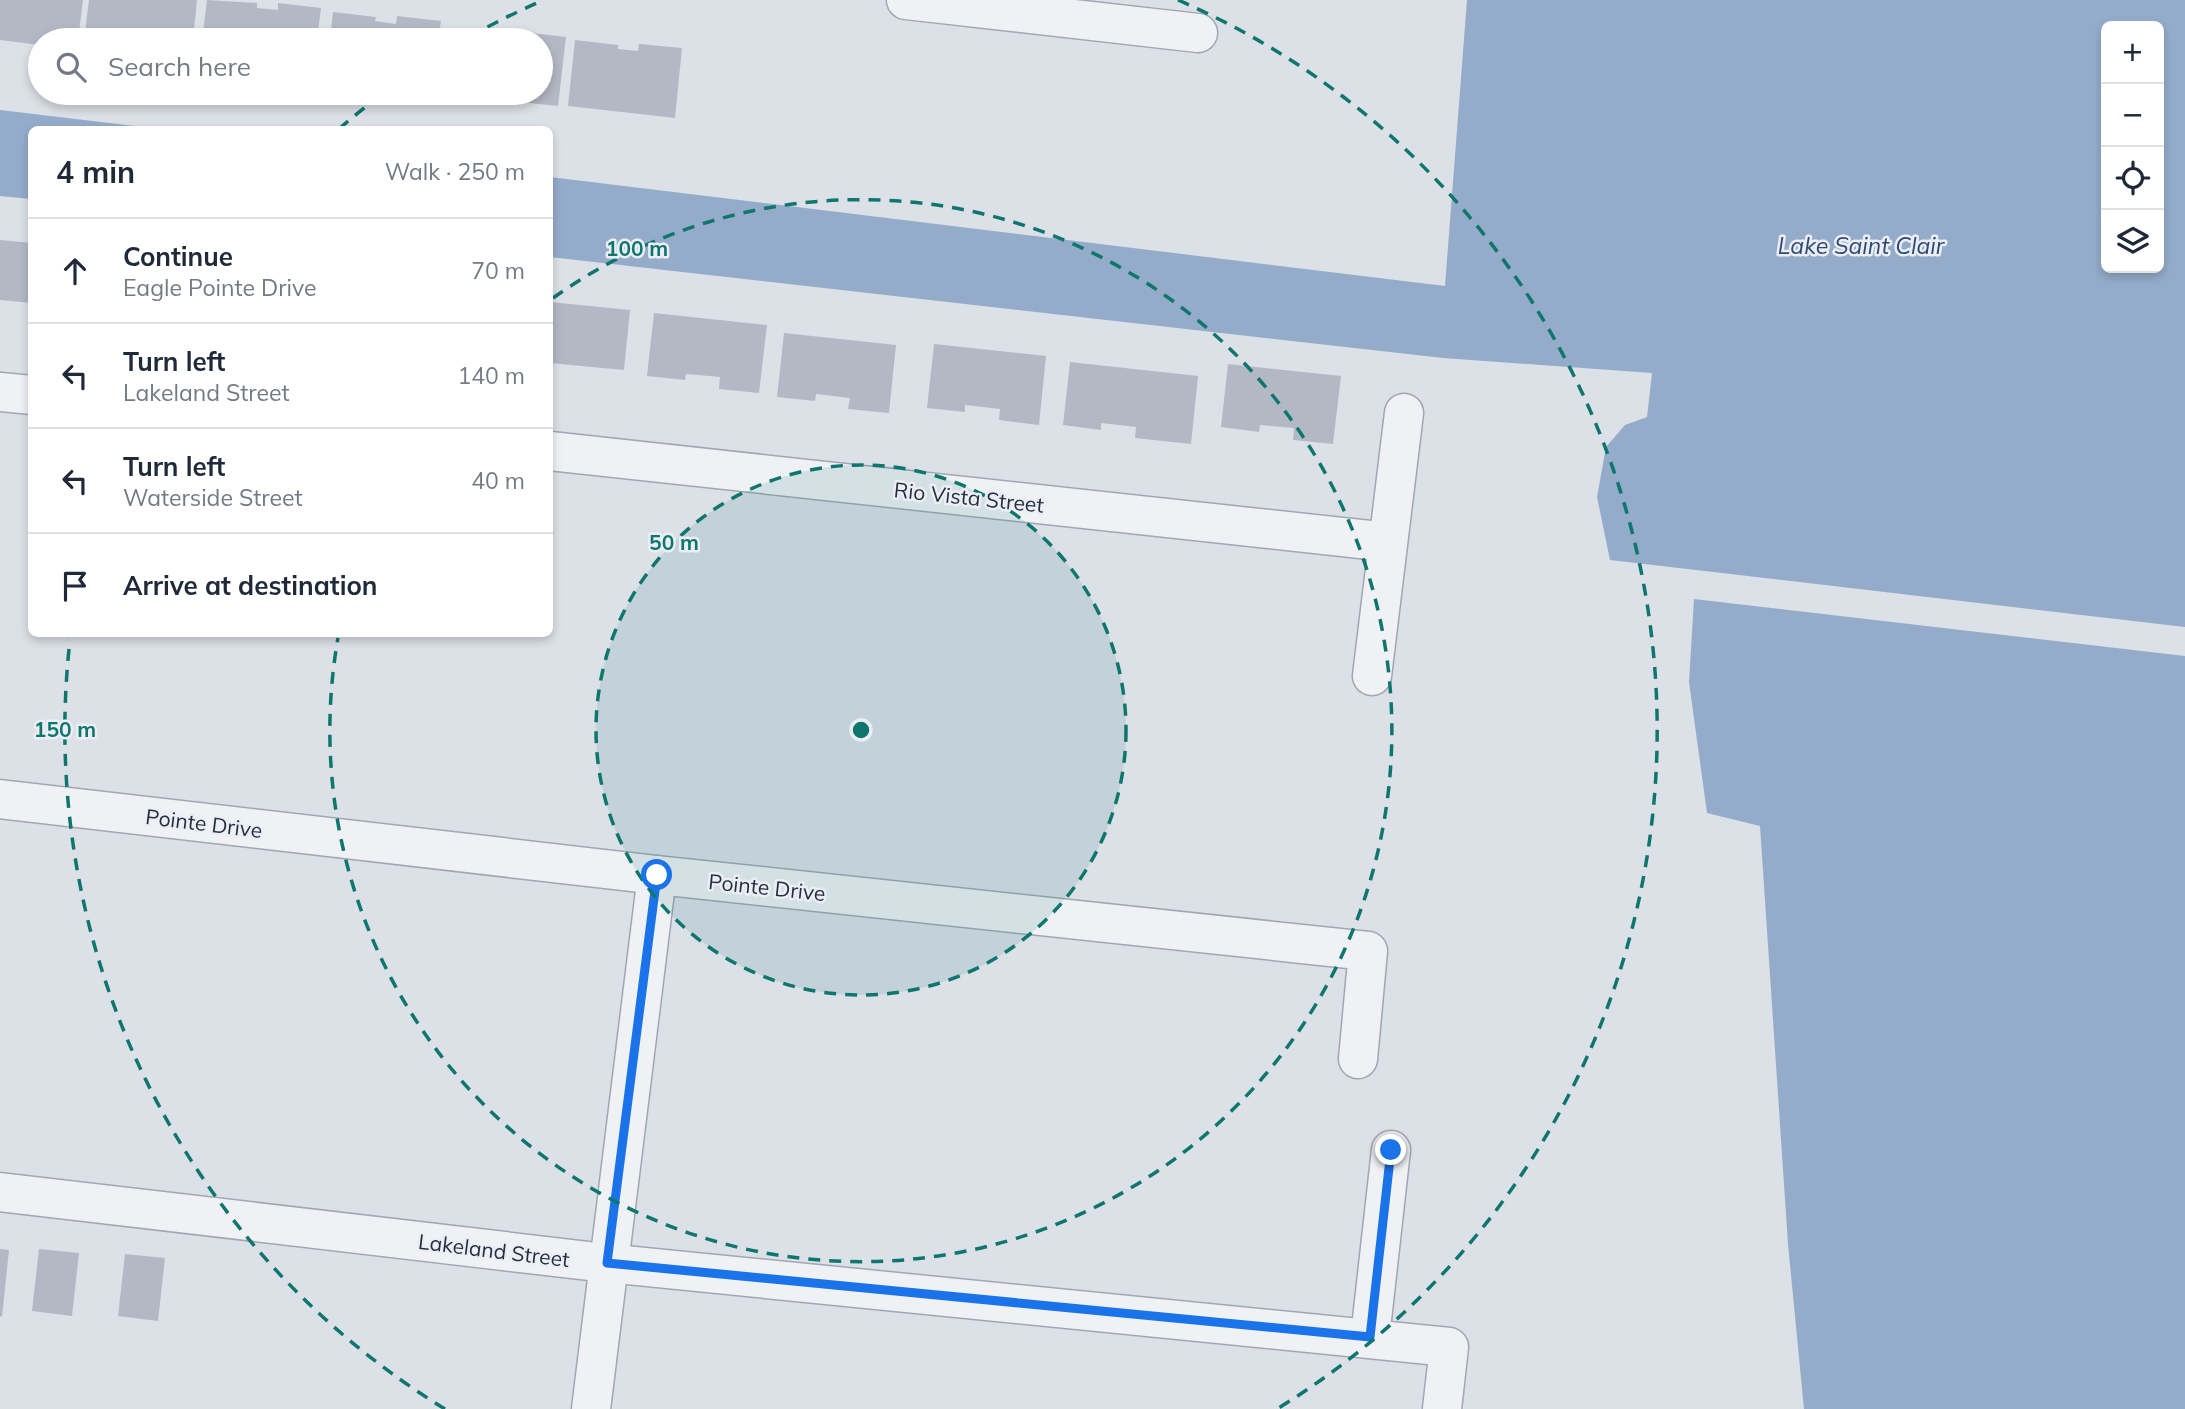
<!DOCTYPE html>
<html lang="en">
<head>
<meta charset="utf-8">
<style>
  :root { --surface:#fff; --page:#f2f2f3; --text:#1f2937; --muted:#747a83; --line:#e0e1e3 }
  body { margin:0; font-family:Mulish,sans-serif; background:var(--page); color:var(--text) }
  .controls { position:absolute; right:21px; top:21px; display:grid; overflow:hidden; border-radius:10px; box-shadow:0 4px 10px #0003 }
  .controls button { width:63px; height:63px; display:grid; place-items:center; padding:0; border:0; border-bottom:2px solid var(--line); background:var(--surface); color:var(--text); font:35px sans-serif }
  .stop { position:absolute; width:21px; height:21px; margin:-16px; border:5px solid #1a73e8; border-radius:50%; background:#fff }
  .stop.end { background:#1a73e8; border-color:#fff; box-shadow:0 2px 7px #0008 }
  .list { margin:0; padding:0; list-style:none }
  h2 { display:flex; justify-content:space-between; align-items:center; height:91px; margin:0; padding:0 28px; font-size:30px }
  h2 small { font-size:23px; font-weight:400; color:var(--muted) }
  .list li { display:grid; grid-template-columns:46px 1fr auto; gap:21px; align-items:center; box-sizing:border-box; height:105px; padding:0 28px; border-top:2px solid var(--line) }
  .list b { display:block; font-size:26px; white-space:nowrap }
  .list p { margin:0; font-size:23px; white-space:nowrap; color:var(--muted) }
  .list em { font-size:23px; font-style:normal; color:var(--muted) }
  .icon { flex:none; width:38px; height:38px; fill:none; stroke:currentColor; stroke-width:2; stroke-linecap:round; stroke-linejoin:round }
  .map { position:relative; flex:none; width:2185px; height:1409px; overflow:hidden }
  .search { position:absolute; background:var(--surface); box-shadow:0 4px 10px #0003; left:28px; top:28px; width:525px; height:77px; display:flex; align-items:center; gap:18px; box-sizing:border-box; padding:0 24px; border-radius:38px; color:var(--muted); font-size:26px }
  .panel { position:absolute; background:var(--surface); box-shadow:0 4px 10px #0003; left:28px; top:126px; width:525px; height:511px; border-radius:10px }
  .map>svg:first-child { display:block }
</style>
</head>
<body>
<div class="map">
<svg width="2185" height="1409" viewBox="0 0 2185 1409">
  <rect width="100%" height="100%" fill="#dce0e7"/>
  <g fill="#94acca" fill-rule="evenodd">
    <path d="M 1467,0 L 2185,0 L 2185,627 L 1610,560 L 1597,497 L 1606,447 L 1625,425 L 1647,417 L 1652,373 L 1443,358 L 550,257 L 550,177 L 1445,286 ZM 2159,26 L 2159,268 L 2106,268 L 2106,26 Z"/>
    <path d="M 0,110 L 160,129 L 32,130 L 31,199 L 0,196 Z"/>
    <path d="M 1694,599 L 2185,656 L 2185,1409 L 1804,1409 L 1788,1244 L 1760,826 L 1707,813 L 1689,682 Z"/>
  </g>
  <g fill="#b3b9c4">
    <path d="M 0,0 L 83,0 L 78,40 L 40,40 L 40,45 L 0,40 Z"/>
    <path d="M 89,0 L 197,0 L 193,40 L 84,40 Z"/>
    <path d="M 207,0 L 257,3 L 257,8 L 278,10 L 278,3 L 321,8 L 317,40 L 202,40 Z"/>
    <path d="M 333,12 L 376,17 L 375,21 L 396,24 L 397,16 L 441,21 L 438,40 L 330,40 Z"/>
    <path d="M 458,28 L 502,33 L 501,37 L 512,40 L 457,40 Z"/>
    <path d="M 523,32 L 566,37 L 558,106 L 453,95 L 541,93 L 541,40 L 522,40 Z"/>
    <path d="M 575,40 L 618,45 L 618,49 L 638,51 L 639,44 L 682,48 L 675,118 L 568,106 Z"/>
    <path d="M 0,240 L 32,243 L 32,303 L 0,300 Z"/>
    <path d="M 550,302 L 630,310 L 624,370 L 550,363 Z"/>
    <path d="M 654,313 L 767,325 L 759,393 L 719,389 L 720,377 L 686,374 L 685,380 L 647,376 Z"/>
    <path d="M 784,333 L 896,345 L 889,413 L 848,409 L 850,398 L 816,394 L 815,401 L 777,397 Z"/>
    <path d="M 934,344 L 1046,356 L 1039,425 L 999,420 L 1000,409 L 965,405 L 965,412 L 927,408 Z"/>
    <path d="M 1070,362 L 1198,376 L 1191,444 L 1135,438 L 1136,427 L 1101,423 L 1101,430 L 1063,425 Z"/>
    <path d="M 1228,364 L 1341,376 L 1333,444 L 1293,440 L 1294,428 L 1260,425 L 1259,432 L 1221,427 Z"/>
    <path d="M 0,1249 L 9,1250 L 2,1317 L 0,1316 Z"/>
    <path d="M 39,1249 L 79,1253 L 72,1316 L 32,1311 Z"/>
    <path d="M 125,1254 L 165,1258 L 158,1321 L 118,1316 Z"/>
  </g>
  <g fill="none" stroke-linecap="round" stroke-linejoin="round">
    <g stroke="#a1a7b1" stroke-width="41">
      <g id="minor">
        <path d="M 906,0 L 1198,33"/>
        <path d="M 0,392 L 32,395"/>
        <path d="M 550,451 L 1388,542"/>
        <path d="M 1372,676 L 1404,413"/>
        <path d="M 0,799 L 657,875 L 1368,951 L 1358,1059"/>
        <path d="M 0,1192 L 606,1263 L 1449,1347 L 1442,1409"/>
        <path d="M 1370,1337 L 1391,1150"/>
        <path d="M 591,1409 L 657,875"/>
      </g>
    </g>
    <use href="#minor" stroke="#eff1f5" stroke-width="38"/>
  </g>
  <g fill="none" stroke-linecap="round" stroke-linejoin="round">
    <path stroke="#1a73e8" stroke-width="9" d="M 657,875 L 607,1263 L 1370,1337 L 1391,1150"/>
  </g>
  <circle cx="861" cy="730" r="265" fill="#0f766e" fill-opacity=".12"/>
  <g fill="none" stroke="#0f766e" stroke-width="3.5" stroke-dasharray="12 9">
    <circle cx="861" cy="730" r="265"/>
    <path d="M553 298A531 531 0 1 1 338 638"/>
    <path d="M445 1409A796 796 0 0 1 70 640M339 129A796 796 0 0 1 382 94M469 37A796 796 0 0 1 544 0M1178 0A796 796 0 0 1 1277 1409"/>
  </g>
  <g text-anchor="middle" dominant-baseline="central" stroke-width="5" stroke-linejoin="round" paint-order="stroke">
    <g font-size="21" fill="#252d3e" stroke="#ebeff5">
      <text transform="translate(969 497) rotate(6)">Rio Vista Street</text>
      <text transform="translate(204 823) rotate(7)">Pointe Drive</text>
      <text transform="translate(767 887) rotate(6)">Pointe Drive</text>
      <text transform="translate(494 1250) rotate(7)">Lakeland Street</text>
    </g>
    <g font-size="23" font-style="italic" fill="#2d4974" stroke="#ebeff5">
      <text x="1861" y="245">Lake Saint Clair</text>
    </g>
  </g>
  <circle cx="861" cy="730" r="10" fill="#0f766e" stroke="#ebeff5" stroke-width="3.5"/>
  <g font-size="21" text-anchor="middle" font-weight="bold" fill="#0f766e" stroke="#ebeff5" stroke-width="5" stroke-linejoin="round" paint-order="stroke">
    <text x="637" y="256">100 m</text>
    <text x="674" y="550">50 m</text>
    <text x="65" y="737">150 m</text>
  </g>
</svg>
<div class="controls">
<button>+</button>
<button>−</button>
<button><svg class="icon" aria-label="locate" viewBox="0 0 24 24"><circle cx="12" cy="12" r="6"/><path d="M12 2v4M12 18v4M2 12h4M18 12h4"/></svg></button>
<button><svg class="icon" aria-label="layers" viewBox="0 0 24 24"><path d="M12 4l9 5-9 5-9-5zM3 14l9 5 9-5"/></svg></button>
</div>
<div class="stop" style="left:657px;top:875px"></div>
<div class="stop end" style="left:1391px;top:1150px"></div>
<div class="search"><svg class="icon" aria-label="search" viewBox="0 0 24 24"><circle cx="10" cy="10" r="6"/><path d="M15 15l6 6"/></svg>Search here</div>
<section class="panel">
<h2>4 min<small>Walk · 250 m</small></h2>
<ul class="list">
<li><svg class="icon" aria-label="ahead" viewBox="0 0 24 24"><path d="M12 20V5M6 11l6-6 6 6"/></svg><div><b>Continue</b><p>Eagle Pointe Drive</p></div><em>70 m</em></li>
<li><svg class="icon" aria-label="left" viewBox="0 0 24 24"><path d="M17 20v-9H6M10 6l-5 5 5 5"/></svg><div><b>Turn left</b><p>Lakeland Street</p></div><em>140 m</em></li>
<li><svg class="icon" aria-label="left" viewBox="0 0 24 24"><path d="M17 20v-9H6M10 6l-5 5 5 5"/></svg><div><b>Turn left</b><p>Waterside Street</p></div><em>40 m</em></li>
<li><svg class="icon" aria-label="arrive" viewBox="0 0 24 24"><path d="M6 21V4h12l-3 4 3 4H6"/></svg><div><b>Arrive at destination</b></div></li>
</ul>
</section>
</div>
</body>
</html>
